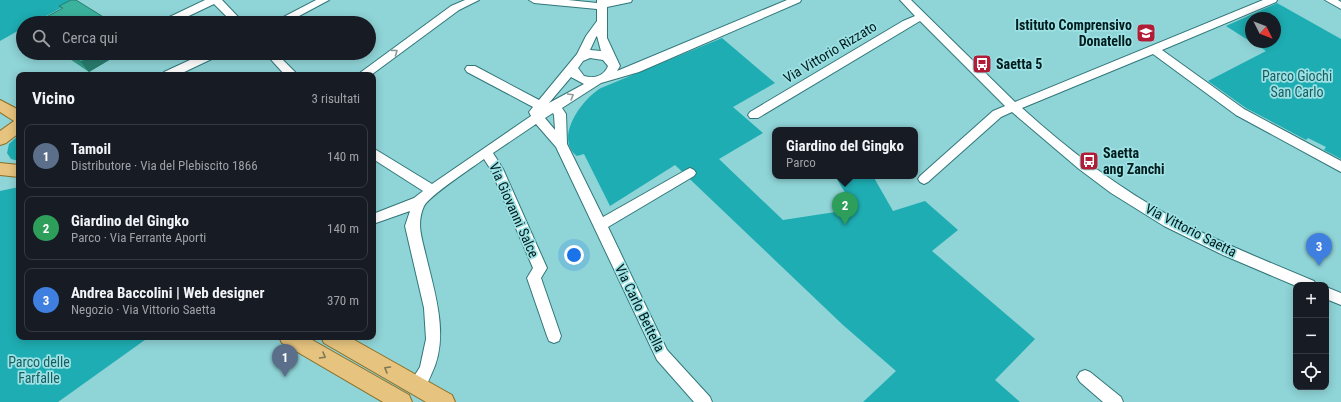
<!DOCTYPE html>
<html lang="it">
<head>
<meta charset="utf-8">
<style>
  :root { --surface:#171b24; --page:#20242c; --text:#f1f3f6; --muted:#9ea1a6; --line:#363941; --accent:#d93025 }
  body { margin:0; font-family:"Roboto Condensed",sans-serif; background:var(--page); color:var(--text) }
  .controls { position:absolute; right:12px; bottom:12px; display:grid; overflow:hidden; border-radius:8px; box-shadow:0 2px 10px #0003 }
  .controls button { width:36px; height:36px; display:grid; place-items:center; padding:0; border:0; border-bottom:1px solid var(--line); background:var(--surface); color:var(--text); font:20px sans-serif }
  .compass { position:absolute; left:1245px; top:12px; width:36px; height:36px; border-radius:50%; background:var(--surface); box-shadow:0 2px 10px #0003; rotate:132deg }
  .you { position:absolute; left:574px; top:255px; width:14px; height:14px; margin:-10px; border:3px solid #fff; border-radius:50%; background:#1a73e8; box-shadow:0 0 0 6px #1a73e833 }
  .badge { display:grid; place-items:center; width:26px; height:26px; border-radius:50%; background:var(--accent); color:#fff; font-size:13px; font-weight:700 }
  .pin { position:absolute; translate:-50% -33px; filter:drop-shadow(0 1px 2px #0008) }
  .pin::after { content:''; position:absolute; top:21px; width:14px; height:12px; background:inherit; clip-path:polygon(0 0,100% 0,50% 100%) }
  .popup { position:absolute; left:772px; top:127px; width:146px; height:52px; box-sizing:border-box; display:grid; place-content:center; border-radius:8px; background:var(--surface); filter:drop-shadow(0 1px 3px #0005); font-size:13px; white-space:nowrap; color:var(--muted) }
  .popup b { font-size:15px; color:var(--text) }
  .popup::after { content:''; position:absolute; left:50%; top:100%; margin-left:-8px; border:8px solid transparent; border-top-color:var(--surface) }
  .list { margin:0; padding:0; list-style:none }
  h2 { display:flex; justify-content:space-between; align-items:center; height:52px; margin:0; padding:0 16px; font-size:17px }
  h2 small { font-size:13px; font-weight:400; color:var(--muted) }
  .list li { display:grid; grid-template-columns:26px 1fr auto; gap:12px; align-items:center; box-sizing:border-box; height:64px; margin:0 8px 8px; padding:0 8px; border:1px solid var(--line); border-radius:8px }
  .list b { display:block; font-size:15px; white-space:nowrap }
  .list p { margin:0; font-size:13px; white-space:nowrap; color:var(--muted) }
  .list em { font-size:13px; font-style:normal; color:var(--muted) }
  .icon { flex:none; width:22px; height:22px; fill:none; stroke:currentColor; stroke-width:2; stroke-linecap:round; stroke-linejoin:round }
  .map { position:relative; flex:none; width:1341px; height:402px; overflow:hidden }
  .search { position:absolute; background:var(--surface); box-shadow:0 2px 10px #0003; left:16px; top:16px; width:360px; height:44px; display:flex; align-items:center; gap:10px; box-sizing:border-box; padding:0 14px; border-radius:22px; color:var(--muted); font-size:15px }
  .panel { position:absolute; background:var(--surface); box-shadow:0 2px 10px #0003; left:16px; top:72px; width:360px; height:268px; border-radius:8px }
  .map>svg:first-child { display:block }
</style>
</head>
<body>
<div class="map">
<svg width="1341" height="402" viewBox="0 0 1341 402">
  <rect width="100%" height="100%" fill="#8fd4d7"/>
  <g fill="#1eadb2">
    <path d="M 0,0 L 76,0 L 33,23 L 23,23 L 23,28 L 0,41 Z"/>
    <path d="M 1277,3 L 1341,39 L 1341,159 L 1324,150 L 1326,147 L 1308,138 L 1306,140 L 1246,108 L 1208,81 L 1266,51 L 1252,42 L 1275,42 L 1275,18 L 1251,18 L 1251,42 L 1226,26 Z"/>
    <path d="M 722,38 L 775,83 L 733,107 L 763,133 L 719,159 L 783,220 L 855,209 L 835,176 L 873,176 L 893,211 L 925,201 L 958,230 L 932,251 L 1035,339 L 995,380 L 1020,402 L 863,402 L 896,371 L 843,325 L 675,165 L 610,206 L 584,154 L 577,156 C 553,138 583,98 601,88 Z"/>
    <path d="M 19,135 L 19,161 L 11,159 L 7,153 L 9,144 Z"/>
    <path d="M 19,187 L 19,337 L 149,337 L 58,402 L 0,402 L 0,191 Z"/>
  </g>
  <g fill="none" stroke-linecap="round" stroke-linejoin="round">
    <g stroke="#31777a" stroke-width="2">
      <g id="minor">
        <path d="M 205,0 L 222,0 L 244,23 L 233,23 L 214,4 L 174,23 L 160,23 L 161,21 Z"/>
        <path d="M 316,0 L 329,0 L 286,23 L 272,23 Z"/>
        <path d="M 465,0 L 479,0 L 459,10 L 371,75 L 357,75 L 451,6 Z"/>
        <path d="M 529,0 L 568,0 L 597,3 L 597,0 L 632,0 L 631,2 L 607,7 L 607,38 L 620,66 L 617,71 L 787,0 L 801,0 L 800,2 L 639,72 L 601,83 L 562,108 L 566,114 L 567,144 L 603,217 L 686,170 L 690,168 L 694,170 L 696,173 L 694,176 L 608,227 L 667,350 L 710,397 L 712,402 L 694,402 L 657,360 L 556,147 L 536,124 L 493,153 L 503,169 L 547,268 L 541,278 L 561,336 L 559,341 L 554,343 L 549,341 L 547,336 L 527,278 L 533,268 L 491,170 L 484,159 C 473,167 429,196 424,206 C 416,224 422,238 426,256 C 435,294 450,338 431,375 C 428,383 424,390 416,393 L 410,391 L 408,386 L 420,367 L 426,339 L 424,308 L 405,226 L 410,211 L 373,224 L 373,214 L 414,198 L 423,191 L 373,159 L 373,148 L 432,184 L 531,116 L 529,112 L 533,107 L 467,72 L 465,69 L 467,66 L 475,66 L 539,100 L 577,54 L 586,36 L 597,21 L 597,9 L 534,3 ZM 597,36 L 601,51 L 590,50 L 596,37 ZM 590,58 L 603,60 L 608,66 C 604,76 594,79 584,76 L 578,68 L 583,61 ZM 571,77 L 584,84 L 549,103 ZM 553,113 L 554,115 L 555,130 L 545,118 Z"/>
        <path d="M 900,0 L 911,0 L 1015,102 L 1263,0 L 1277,0 L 1276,2 L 1162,50 L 1244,109 L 1341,161 L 1341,172 L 1236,115 L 1153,54 L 1022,108 C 1068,150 1120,189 1175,219 C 1220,243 1267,261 1314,281 L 1316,285 L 1296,286 L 1223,255 L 1164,226 L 1111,193 L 1079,169 L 1012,112 L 1001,117 L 928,182 L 924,184 L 920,182 L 918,179 L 920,176 L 993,111 L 1005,106 L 920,21 L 758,118 L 750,118 L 748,115 L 750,112 L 903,21 L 915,16 Z"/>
        <path d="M 1325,0 L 1338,0 L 1341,2 L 1341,9 Z"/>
        <path d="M 205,53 L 219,53 L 218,56 L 178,75 L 162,75 L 164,72 Z"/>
        <path d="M 265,53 L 276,53 L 298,75 L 285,75 Z"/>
        <path d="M 1326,287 L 1341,293 L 1341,305 L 1326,299 Z"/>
        <path d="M 1085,370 L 1090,372 L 1121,397 L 1123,402 L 1103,402 L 1080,382 L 1077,377 L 1080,372 Z"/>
      </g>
    </g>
    <g stroke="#8b6e24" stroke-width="2">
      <g id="major">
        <path d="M 0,100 L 19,110 L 19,133 L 6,143 L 0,145 L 0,131 L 14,121 L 0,112 Z"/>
        <path d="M 0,163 L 19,165 L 19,177 L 0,175 Z"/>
        <path d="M 279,337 L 307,337 L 409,395 L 412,402 L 383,402 L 282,343 Z"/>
        <path d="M 321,337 L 349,337 L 452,395 L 455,402 L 426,402 L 324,343 Z"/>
      </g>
    </g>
    <use href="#minor" fill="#fff" fill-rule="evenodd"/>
    <use href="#major" fill="#e6c37e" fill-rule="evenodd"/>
  </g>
  <path fill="#339987" d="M 61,53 L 121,53 L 89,72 Z"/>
  <g fill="#297d6e">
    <path d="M 105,18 L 109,23 L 96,23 Z"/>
    <path d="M 95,53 L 121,53 L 89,72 L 81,62 Z"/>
  </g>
  <g fill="#3bb29d" stroke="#297d6e">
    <path d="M 71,0 L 76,0 L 105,18 L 96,23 L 35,23 L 63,8 L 59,6 Z"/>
    <path d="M 68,53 L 95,53 L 81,62 Z"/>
  </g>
  <defs><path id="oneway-chevron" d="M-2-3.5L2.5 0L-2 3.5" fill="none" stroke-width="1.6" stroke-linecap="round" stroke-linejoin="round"/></defs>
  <g stroke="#8c9899">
    <use href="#oneway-chevron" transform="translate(395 52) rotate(-36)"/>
    <use href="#oneway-chevron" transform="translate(571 96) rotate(-31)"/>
  </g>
  <g stroke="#7e7752">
    <use href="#oneway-chevron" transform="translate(323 356) rotate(30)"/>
    <use href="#oneway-chevron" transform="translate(387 369) rotate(-150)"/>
  </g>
  <defs>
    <g id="school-square" transform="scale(1)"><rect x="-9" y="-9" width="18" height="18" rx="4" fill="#b11d37" stroke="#9ce1e4"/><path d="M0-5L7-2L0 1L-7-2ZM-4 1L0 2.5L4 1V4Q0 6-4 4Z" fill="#fff"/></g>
    <g id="bus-square" transform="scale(1)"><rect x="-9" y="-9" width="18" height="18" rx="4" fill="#b11d37" stroke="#9ce1e4"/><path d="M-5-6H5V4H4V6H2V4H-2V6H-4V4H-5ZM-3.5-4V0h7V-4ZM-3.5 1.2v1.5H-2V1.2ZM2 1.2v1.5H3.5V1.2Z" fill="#fff"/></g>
  </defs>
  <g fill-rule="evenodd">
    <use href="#school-square" x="1146" y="33"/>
    <use href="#bus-square" x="982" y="64"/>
    <use href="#bus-square" x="1089" y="161"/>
  </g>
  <g text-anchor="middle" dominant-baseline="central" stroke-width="3.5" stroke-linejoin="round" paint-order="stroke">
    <g font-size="14" font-weight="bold" fill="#001b1c" stroke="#9ce1e4" text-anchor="start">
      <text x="1132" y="25" text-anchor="end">Istituto Comprensivo<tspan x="1132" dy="16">Donatello</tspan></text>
      <text x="996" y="64">Saetta 5</text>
      <text x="1103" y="153">Saetta<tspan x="1103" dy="16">ang Zanchi</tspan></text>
    </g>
    <g font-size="14" fill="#001b1c" stroke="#9ce1e4">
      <text transform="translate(830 52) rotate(-31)">Via Vittorio Rizzato</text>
      <text transform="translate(514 210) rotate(66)">Via Giovanni Salce</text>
      <text transform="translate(1191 230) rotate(27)">Via Vittorio Saetta</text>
      <text transform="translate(640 308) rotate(64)">Via Carlo Bettella</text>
    </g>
    <g font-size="14" fill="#185e61" stroke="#9ce1e4">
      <text x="1297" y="76">Parco Giochi<tspan x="1297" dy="16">San Carlo</tspan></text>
      <text x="39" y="362">Parco delle<tspan x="39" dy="16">Farfalle</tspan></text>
    </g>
  </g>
</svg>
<div class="controls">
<button>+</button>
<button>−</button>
<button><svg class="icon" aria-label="locate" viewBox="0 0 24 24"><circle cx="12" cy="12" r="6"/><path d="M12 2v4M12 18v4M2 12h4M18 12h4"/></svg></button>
</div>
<svg class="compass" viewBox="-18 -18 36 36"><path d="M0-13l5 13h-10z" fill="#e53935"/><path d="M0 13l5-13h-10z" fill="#9ea1a6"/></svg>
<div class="you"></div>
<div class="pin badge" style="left:285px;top:377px;background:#5c6f8a">1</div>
<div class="pin badge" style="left:845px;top:225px;background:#2e9e5b">2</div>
<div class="popup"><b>Giardino del Gingko</b>Parco</div>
<div class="pin badge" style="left:1319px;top:266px;background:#3f7fe0">3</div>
<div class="search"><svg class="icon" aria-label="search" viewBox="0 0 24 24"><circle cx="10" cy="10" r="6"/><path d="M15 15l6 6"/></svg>Cerca qui</div>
<section class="panel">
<h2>Vicino<small>3 risultati</small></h2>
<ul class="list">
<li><span class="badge" style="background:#5c6f8a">1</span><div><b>Tamoil</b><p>Distributore · Via del Plebiscito 1866</p></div><em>140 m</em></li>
<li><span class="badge" style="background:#2e9e5b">2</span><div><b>Giardino del Gingko</b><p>Parco · Via Ferrante Aporti</p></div><em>140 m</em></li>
<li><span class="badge" style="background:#3f7fe0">3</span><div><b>Andrea Baccolini | Web designer</b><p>Negozio · Via Vittorio Saetta</p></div><em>370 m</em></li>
</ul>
</section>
</div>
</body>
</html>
